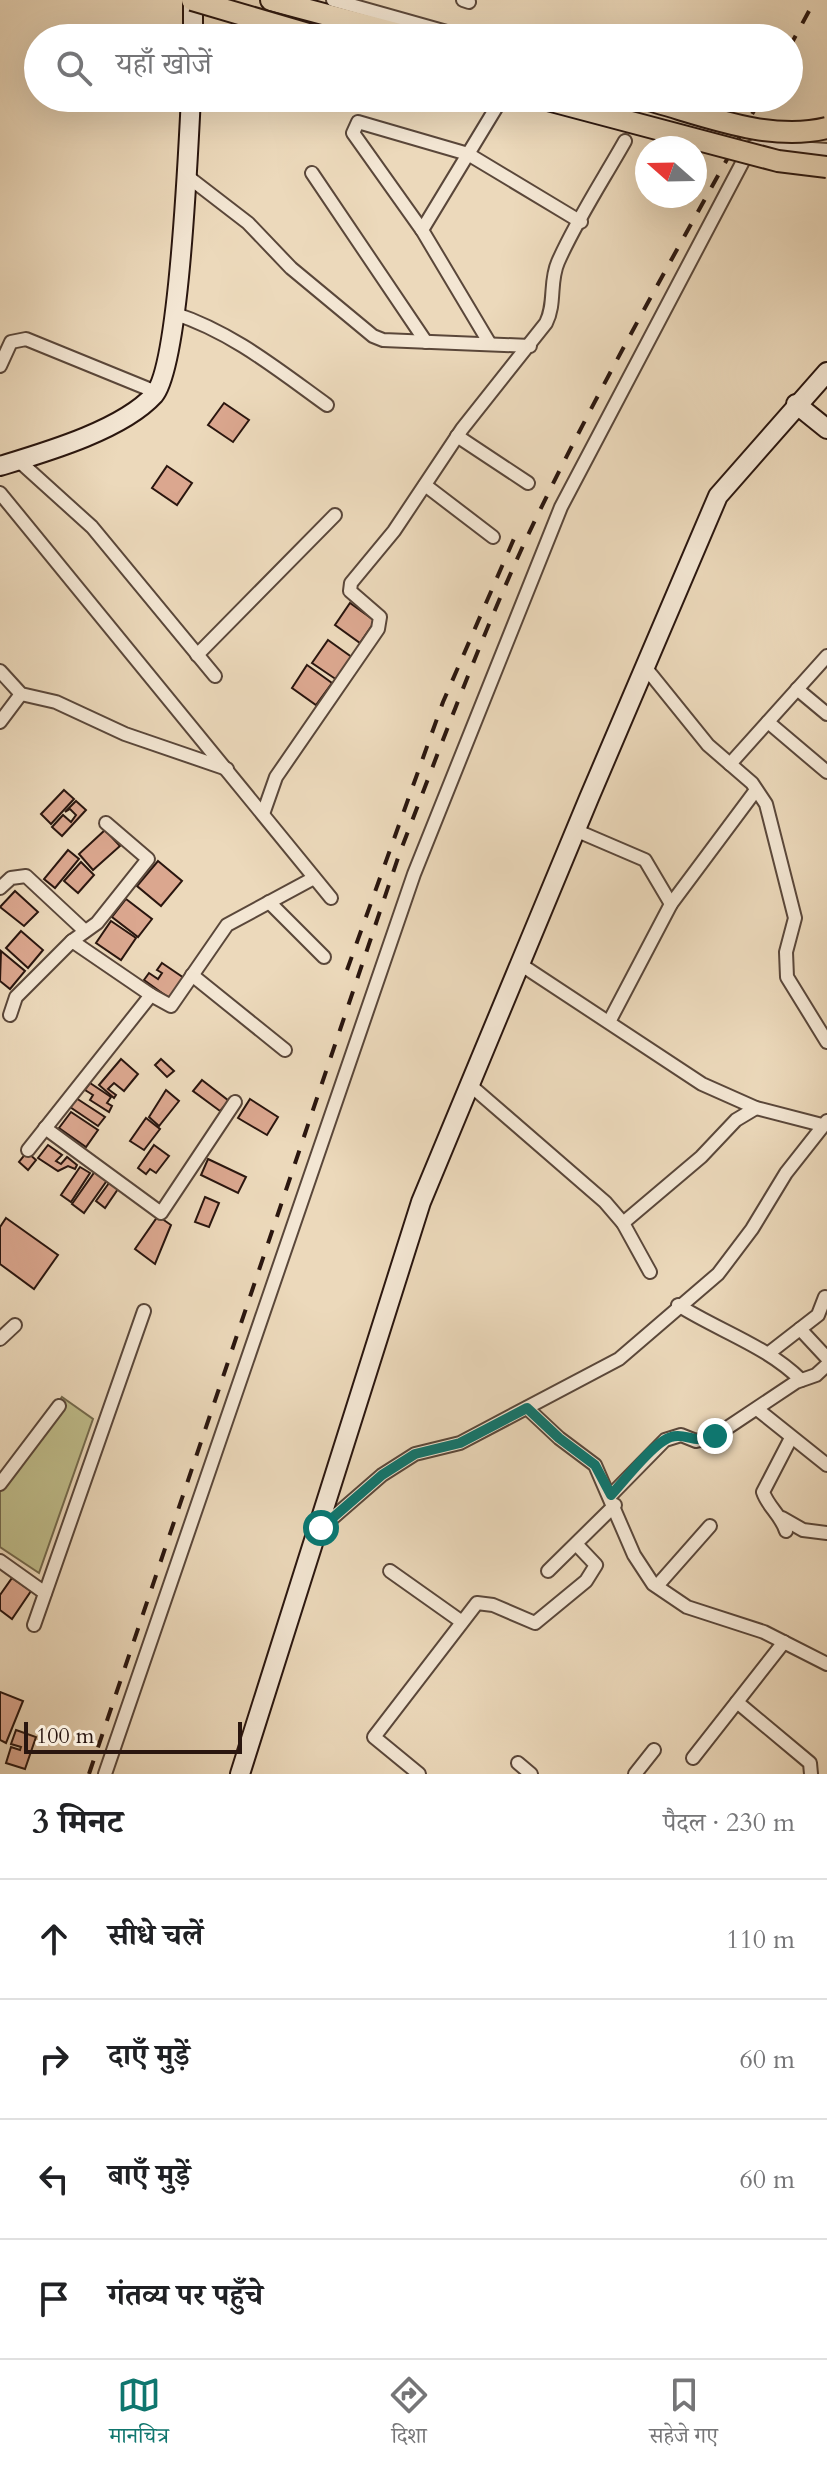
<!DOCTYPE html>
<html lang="hi">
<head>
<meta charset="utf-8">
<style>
  :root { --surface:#fff; --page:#f6f6f6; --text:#202124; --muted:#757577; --line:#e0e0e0; --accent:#0f766e }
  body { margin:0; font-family:Cardo,"Noto Serif Devanagari",serif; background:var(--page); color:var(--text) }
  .compass { position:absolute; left:635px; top:136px; width:72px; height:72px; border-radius:50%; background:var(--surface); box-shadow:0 8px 32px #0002; rotate:290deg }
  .scale { position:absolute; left:24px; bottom:20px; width:218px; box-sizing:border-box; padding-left:8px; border:4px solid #2a160f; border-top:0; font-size:22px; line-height:28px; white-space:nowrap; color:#2a160f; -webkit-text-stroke:6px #f3e6d3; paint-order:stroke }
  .stop { position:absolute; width:24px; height:24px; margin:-18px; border:6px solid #0f766e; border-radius:50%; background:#fff }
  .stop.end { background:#0f766e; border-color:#fff; box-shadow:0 2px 8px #0008 }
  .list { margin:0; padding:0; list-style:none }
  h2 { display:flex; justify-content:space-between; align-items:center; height:104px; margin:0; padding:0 32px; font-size:34px }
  h2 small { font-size:26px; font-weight:400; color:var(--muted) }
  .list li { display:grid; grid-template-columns:52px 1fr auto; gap:24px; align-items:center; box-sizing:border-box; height:120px; padding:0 32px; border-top:2px solid var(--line) }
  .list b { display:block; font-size:30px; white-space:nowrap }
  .list em { font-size:26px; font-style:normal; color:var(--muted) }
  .icon { flex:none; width:44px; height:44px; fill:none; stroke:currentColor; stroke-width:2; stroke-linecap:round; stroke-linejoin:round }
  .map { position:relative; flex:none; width:827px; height:1774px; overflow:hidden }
  .search { position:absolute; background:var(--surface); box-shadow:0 8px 32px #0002; left:24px; right:24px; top:24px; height:88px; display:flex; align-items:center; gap:20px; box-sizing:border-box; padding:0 28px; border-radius:44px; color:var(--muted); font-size:30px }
  .sheet { height:584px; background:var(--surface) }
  nav { display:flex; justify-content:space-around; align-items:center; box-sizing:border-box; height:112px; border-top:2px solid var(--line); background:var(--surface); font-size:22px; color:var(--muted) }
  nav a { display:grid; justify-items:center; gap:4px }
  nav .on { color:var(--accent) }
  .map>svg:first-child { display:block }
</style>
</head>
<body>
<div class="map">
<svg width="827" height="1774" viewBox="0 0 827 1774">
  <rect width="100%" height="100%" fill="#ecd9bb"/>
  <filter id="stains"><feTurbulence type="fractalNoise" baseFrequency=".0025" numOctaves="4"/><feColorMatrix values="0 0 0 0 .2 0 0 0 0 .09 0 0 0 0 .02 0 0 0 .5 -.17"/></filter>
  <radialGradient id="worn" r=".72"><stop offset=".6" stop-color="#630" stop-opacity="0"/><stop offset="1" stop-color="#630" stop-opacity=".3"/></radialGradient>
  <path fill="#bfbd8b" stroke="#746a4d" stroke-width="2" d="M 62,1397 L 93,1419 L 39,1573 L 0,1547 L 0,1483 Z"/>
  <g fill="#dba78f" stroke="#2a160f" stroke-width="2">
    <path d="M 224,403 L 249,420 L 233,442 L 208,425 Z"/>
    <path d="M 167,466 L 192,483 L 177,505 L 152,488 Z"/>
    <path d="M 350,603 L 375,621 L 360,643 L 335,625 Z"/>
    <path d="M 328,640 L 353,658 L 337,680 L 312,663 Z"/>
    <path d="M 307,665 L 332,683 L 316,705 L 292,688 Z"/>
    <path d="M 64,790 L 74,799 L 51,824 L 41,814 Z"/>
    <path d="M 76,801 L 86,810 L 62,836 L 52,827 L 63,815 L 71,822 L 76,815 L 70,809 L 65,812 Z"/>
    <path d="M 105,830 L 120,846 L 93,870 L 79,854 Z"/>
    <path d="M 68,850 L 79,859 L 55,888 L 44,879 Z"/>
    <path d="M 158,861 L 182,881 L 161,906 L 137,886 Z"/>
    <path d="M 81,862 L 94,875 L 78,893 L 64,881 Z"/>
    <path d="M 15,891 L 38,912 L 24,926 L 0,907 Z"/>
    <path d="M 126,899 L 152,919 L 138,937 L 112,917 Z"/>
    <path d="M 111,921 L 136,938 L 121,960 L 96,943 Z"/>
    <path d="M 21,931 L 43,950 L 28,968 L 6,948 Z"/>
    <path d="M 1,951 L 25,971 L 10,989 L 0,981 Z"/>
    <path d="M 162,963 L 184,978 L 169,998 L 144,980 L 149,973 L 158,979 L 162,973 L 157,970 Z"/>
    <path d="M 121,1059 L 138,1074 L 124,1091 L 114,1083 L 108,1089 L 116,1095 L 114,1098 L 99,1085 Z"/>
    <path d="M 161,1059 L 174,1071 L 167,1077 L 155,1065 Z"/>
    <path d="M 202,1080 L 229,1101 L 220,1111 L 193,1091 Z"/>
    <path d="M 90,1083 L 111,1097 L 107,1103 L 112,1106 L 109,1112 L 90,1100 L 93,1095 L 85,1090 Z"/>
    <path d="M 166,1090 L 179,1101 L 159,1126 L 149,1117 Z"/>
    <path d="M 76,1098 L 105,1117 L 98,1126 L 70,1107 Z"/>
    <path d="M 250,1099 L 278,1117 L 267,1135 L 238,1118 Z"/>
    <path d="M 71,1112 L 98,1130 L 86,1147 L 59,1128 Z"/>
    <path d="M 146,1118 L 160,1129 L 144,1150 L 130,1141 Z"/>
    <path d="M 48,1145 L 62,1155 L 56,1161 L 61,1164 L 67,1157 L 77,1165 L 75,1169 L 68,1166 L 58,1171 L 38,1158 Z"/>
    <path d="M 154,1145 L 169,1156 L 156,1173 L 150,1169 L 146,1174 L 138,1168 Z"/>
    <path d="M 27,1152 L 36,1160 L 28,1170 L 19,1162 Z"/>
    <path d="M 208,1159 L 246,1177 L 238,1193 L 201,1175 Z"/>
    <path d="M 80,1167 L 90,1173 L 71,1202 L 61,1195 Z"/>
    <path d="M 96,1170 L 108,1179 L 84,1213 L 72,1204 Z"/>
    <path d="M 109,1183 L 118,1189 L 105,1208 L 96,1201 Z"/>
    <path d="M 205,1197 L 219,1203 L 209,1227 L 195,1222 Z"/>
    <path d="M 158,1216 L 171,1225 L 155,1264 L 135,1249 Z"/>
    <path d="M 6,1218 L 58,1255 L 34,1289 L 0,1264 L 0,1227 Z"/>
    <path d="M 12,1578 L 31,1591 L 12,1619 L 0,1610 L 0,1595 Z"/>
    <path d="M 0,1692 L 23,1701 L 6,1743 L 0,1740 Z"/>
    <path d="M 16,1730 L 36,1737 L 25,1769 L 6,1763 L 11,1747 L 20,1750 L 21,1747 L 11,1744 Z"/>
  </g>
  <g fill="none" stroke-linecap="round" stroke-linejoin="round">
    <g stroke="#5a473a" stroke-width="16">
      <g id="street">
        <path d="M 333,0 L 468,38"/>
        <path d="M 463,0 L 469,2"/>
        <path d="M 312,173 L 426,342"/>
        <path d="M 187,176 L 248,223 L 291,268 L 373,336 L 383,340 L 530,346"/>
        <path d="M 422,230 L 353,133 L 358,122 L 468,154 L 581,222"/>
        <path d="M 173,313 C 232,332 277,369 327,405"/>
        <path d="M 490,344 L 422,230 L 502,98"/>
        <path d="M 0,366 L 11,342 L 26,339 L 156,392"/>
        <path d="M 457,436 L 528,483"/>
        <path d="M 19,461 L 92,527 L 215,676"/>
        <path d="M 425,485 L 493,537"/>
        <path d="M 0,493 L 331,898"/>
        <path d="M 197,655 L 335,515"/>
        <path d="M 645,667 L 708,745 L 752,783 L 766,804 L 795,918 L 786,952 L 787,977 L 827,1042"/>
        <path d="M 0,671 L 21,694 L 56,702 L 125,734 L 227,769"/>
        <path d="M 797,689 L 827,714"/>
        <path d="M 0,722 L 21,694"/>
        <path d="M 768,722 L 827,772"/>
        <path d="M 730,764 L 827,656"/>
        <path d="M 263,814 L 276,777 L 378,629 L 380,617 L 350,591 L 351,583 L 394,531 L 462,429 L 546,323 C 556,303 549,282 558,262 C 576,221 603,180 625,141"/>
        <path d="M 575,830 L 645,860 L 671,904"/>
        <path d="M 0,888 L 11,878 L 26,876 L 85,931"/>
        <path d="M 269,902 L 324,957"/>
        <path d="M 72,941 L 97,923 L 148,859 L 106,823"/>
        <path d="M 520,964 L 702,1084 L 756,1108 L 822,1125"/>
        <path d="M 192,975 L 285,1050"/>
        <path d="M 10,1015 L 16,997 L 72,941 L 151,995"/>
        <path d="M 609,1022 L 671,904 L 756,790"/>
        <path d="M 470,1085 L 605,1202 L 623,1223 L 650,1272"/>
        <path d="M 45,1128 L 161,1213 L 235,1102"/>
        <path d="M 28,1150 L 151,995 L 171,1006 L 227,925 L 314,878"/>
        <path d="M 623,1223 L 701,1157 L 736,1120 L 756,1108"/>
        <path d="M 678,1305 C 719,1331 767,1346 801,1380"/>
        <path d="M 800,1329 L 827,1358"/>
        <path d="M 0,1339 L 15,1325"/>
        <path d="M 769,1353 L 818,1315 L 825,1297"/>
        <path d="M 527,1408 L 559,1438 L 595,1465 L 634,1555 L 653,1584 L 687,1607 L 764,1632 L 827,1664"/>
        <path d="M 757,1409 L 827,1465"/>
        <path d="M 0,1484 L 59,1406"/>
        <path d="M 611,1495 L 665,1440 L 681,1435 L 696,1441 L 715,1436 L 796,1382 L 816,1375 L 827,1365"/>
        <path d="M 782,1518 L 803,1530 L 827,1533"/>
        <path d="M 321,1528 L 382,1475 L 415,1454 L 460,1443 L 619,1359 L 718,1274 L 752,1229 L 786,1173 L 827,1121"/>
        <path d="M 786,1531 C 781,1515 768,1507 763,1492 L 791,1438"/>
        <path d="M 0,1561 L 45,1593"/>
        <path d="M 390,1571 L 462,1622"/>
        <path d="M 548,1571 L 615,1505"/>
        <path d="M 657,1586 L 710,1526"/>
        <path d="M 34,1625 L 144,1311"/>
        <path d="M 737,1702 L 810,1763 L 811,1774"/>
        <path d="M 693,1758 L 784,1642"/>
        <path d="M 518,1763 L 531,1774"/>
        <path d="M 105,1774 L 414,874 L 561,507 L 750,148 L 756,145 L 827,150"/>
        <path d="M 419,1774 L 374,1737 L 477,1603 L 493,1605 L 535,1623 L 586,1581 L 596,1565 L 577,1545"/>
        <path d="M 635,1774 L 654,1750"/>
      </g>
    </g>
    <g stroke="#2a160f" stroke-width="22">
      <g id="secondary">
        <path d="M 193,38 L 193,0"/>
        <path d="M 796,404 L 827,429"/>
        <path d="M 0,466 C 46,452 122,430 154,395 C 180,365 188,148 191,98"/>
        <path d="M 240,1774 L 421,1202 L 589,798 L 718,496 L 827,372"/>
      </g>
    </g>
    <g stroke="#2a160f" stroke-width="24">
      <path id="primary" d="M 271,0 L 414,38"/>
    </g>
    <use href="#street" stroke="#f3e6d3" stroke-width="12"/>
    <use href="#secondary" stroke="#f3e6d3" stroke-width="18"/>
    <use href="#primary" stroke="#ecd9bb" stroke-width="20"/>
    <g stroke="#2a160f" stroke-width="4" stroke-dasharray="14 14" stroke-linecap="butt">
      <path d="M 789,48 L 815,0"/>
      <path d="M 347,970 L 443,702 L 516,534"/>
      <path d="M 89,1774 L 399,855 C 440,748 480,639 528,535 C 599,386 681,243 761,98"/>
    </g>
    <g stroke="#2a160f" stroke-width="24" stroke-linecap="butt">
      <g id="primary-bridge">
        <path d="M 192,0 L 322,38"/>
        <path d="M 540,98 L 778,161 L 827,167"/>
        <path d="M 641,98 C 699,113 767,143 827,128"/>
      </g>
    </g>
    <use href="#primary-bridge" stroke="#ecd9bb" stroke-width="20"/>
  </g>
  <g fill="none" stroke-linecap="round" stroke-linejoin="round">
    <path stroke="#0f766e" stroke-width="10" d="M 321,1528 L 382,1475 L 415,1454 L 460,1443 L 527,1408 L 559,1438 L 595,1465 L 611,1495 C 624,1481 654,1442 671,1437 C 686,1432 693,1445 715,1436"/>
  </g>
  <rect width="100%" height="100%" filter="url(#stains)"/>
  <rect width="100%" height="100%" fill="url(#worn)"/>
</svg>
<svg class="compass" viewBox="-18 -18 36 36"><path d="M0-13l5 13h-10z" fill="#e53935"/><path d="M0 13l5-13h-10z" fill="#757577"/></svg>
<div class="scale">100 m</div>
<div class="stop" style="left:321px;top:1528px"></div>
<div class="stop end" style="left:715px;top:1436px"></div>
<div class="search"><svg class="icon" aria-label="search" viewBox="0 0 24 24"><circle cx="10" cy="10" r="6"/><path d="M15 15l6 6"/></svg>यहाँ खोजें</div>
</div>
<section class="sheet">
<h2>3 मिनट<small>पैदल · 230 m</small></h2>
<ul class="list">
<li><svg class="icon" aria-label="ahead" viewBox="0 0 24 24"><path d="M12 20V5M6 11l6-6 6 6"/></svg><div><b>सीधे चलें</b></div><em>110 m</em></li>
<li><svg class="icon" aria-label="right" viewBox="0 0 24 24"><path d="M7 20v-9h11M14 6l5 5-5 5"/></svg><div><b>दाएँ मुड़ें</b></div><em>60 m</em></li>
<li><svg class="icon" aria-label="left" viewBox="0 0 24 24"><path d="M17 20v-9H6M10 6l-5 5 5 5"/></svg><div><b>बाएँ मुड़ें</b></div><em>60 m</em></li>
<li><svg class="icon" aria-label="arrive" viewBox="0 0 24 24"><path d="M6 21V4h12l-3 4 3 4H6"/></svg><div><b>गंतव्य पर पहुँचे</b></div></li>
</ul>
</section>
<nav>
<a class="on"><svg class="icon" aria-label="map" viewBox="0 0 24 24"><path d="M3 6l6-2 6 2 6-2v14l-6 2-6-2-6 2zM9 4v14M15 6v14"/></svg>मानचित्र</a>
<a><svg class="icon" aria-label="directions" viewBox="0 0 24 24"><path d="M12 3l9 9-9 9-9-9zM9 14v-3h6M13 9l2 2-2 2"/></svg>दिशा</a>
<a><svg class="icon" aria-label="saved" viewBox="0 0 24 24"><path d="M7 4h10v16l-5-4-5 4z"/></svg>सहेजे गए</a>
</nav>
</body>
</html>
